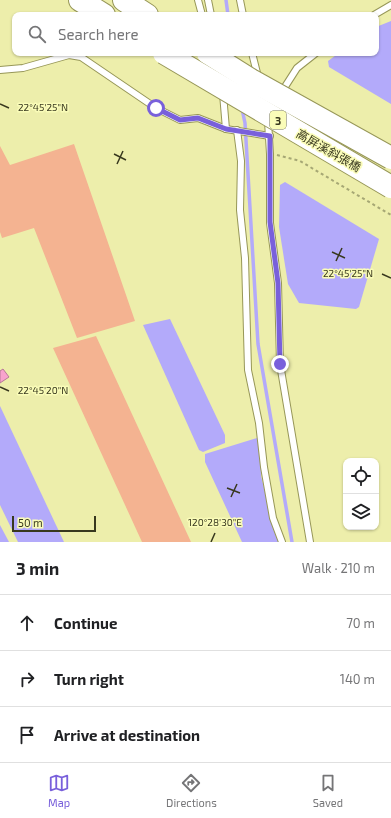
<!DOCTYPE html>
<html lang="en">
<head>
<meta charset="utf-8">
<style>
  :root { --surface:#fff; --page:#f2f2f2; --text:#202124; --muted:#757577; --line:#e0e0e0; --accent:#7960db }
  body { margin:0; font-family:"Exo 2","Noto Sans TC",sans-serif; background:var(--page); color:var(--text) }
  .controls { position:absolute; right:12px; bottom:12px; display:grid; overflow:hidden; border-radius:8px; box-shadow:0 1px 3px #0004 }
  .controls button { width:36px; height:36px; display:grid; place-items:center; padding:0; border:0; border-bottom:1px solid var(--line); background:var(--surface); color:var(--text); font:20px sans-serif }
  .scale { position:absolute; left:12px; bottom:10px; width:84px; box-sizing:border-box; padding-left:4px; border:2px solid #38381e; border-top:0; font-size:11px; line-height:14px; white-space:nowrap; color:#38381e; -webkit-text-stroke:3px #fafcb8; paint-order:stroke }
  .stop { position:absolute; width:12px; height:12px; margin:-9px; border:3px solid #7960db; border-radius:50%; background:#fff }
  .stop.end { background:#7960db; border-color:#fff; box-shadow:0 1px 4px #0008 }
  .list { margin:0; padding:0; list-style:none }
  h2 { display:flex; justify-content:space-between; align-items:center; height:52px; margin:0; padding:0 16px; font-size:17px }
  h2 small { font-size:13px; font-weight:400; color:var(--muted) }
  .list li { display:grid; grid-template-columns:26px 1fr auto; gap:12px; align-items:center; box-sizing:border-box; height:56px; padding:0 16px; border-top:1px solid var(--line) }
  .list b { display:block; font-size:15px; white-space:nowrap }
  .list em { font-size:13px; font-style:normal; color:var(--muted) }
  .icon { flex:none; width:22px; height:22px; fill:none; stroke:currentColor; stroke-width:2; stroke-linecap:round; stroke-linejoin:round }
  .map { position:relative; flex:none; width:391px; height:542px; overflow:hidden }
  .search { position:absolute; background:var(--surface); box-shadow:0 1px 3px #0004; left:12px; right:12px; top:12px; height:44px; display:flex; align-items:center; gap:10px; box-sizing:border-box; padding:0 14px; border-radius:8px; color:var(--muted); font-size:15px }
  .sheet { height:220px; background:var(--surface) }
  nav { display:flex; justify-content:space-around; align-items:center; box-sizing:border-box; height:56px; border-top:1px solid var(--line); background:var(--surface); font-size:11px; color:var(--muted) }
  nav a { display:grid; justify-items:center; gap:2px }
  nav .on { color:var(--accent) }
  .map>svg:first-child { display:block }
</style>
</head>
<body>
<div class="map">
<svg width="391" height="542" viewBox="0 0 391 542">
  <rect width="100%" height="100%" fill="#edeeab"/>
  <g fill="#f4b391">
    <path d="M 74,144 L 135,321 L 77,338 L 34,228 L 2,238 L 0,232 L 0,146 L 10,165 Z"/>
    <path d="M 96,336 L 191,542 L 142,542 L 53,348 Z"/>
  </g>
  <g fill="#b3aafa">
    <path d="M 391,21 L 391,104 L 329,67 L 328,61 L 339,53 L 376,53 L 376,27 Z"/>
    <path d="M 285,182 L 379,239 L 359,307 L 356,309 L 299,303 L 288,284 L 279,227 L 280,185 Z"/>
    <path d="M 170,319 L 225,435 L 225,443 L 203,452 L 199,450 L 143,325 Z"/>
    <path d="M 0,406 L 64,542 L 18,542 L 0,505 Z"/>
    <path d="M 257,438 L 260,440 L 261,476 L 278,542 L 242,542 L 205,462 L 205,454 Z"/>
    <path d="M 0,525 L 9,542 L 0,542 Z"/>
  </g>
  <g fill="none" stroke-linecap="round" stroke-linejoin="round">
    <g stroke="#b3aafa" stroke-width="3.5">
      <path d="M 226,0 L 228,15"/>
      <path d="M 233,53 L 235,61"/>
      <path d="M 242,109 L 245,123 L 258,344 L 292,542"/>
    </g>
  </g>
  <path fill="#f8a3cd" stroke="#b77a98" d="M 3,369 L 9,377 L 0,383 L 0,371 Z"/>
  <g fill="none" stroke-linecap="round" stroke-linejoin="round">
    <g stroke="#979758" stroke-width="8">
      <g id="service">
        <path d="M 198,0 L 202,15"/>
        <path d="M 208,0 L 211,15"/>
        <path d="M 240,0 L 243,15"/>
        <path d="M 374,15 L 391,5"/>
        <path d="M 252,53 L 258,77"/>
        <path d="M 0,70 L 23,68 L 69,55 L 81,57 L 156,108 L 180,120 L 198,118 L 226,129 L 270,136"/>
        <path d="M 281,93 L 297,68 L 316,53"/>
        <path d="M 223,94 L 226,129"/>
        <path d="M 268,121 L 270,154 L 270,223 L 278,283 L 280,364 L 310,542"/>
        <path d="M 237,130 L 241,161 L 240,210 L 245,258 L 248,370 L 259,423 L 264,467 L 273,518 L 282,542"/>
      </g>
    </g>
    <g stroke="#979758" stroke-width="24">
      <g id="motorway">
        <path d="M 80,0 L 104,15"/>
        <path d="M 124,0 L 147,15"/>
      </g>
    </g>
    <path stroke="#a6a774" stroke-width="2" stroke-dasharray="3 3" stroke-linecap="butt" d="M 277,155 L 300,161 L 391,215"/>
    <use href="#service" stroke="#fff" stroke-width="6"/>
    <use href="#motorway" stroke="#fff" stroke-width="22"/>
    <g stroke="#979758" stroke-width="24" stroke-linecap="butt">
      <g id="motorway-bridge">
        <path d="M 164,53 L 391,187"/>
        <path d="M 208,53 L 251,80 L 391,158"/>
      </g>
    </g>
    <use href="#motorway-bridge" stroke="#fff" stroke-width="22"/>
  </g>
  <g fill="none" stroke-linecap="round" stroke-linejoin="round">
    <path stroke="#7960db" stroke-width="5" d="M 156,108 L 180,120 L 198,118 L 226,129 L 270,136 L 270,222 L 278,283 L 280,364"/>
  </g>
  <path fill="none" stroke="#38381e" stroke-width="1.5" d="M 0,104 L 9,108M 114,154 L 126,160M 117,164 L 123,151M 332,252 L 345,258M 336,261 L 342,248M 382,274 L 391,278M 0,387 L 9,391M 227,488 L 240,493M 231,497 L 237,484M 211,542 L 215,533"/>
  <g text-anchor="middle" dominant-baseline="central" stroke-width="3" stroke-linejoin="round" paint-order="stroke">
    <rect fill="#fafcb8" stroke="#72734c" stroke-width="1" x="270" y="111" width="16" height="18" rx="3"/>
    <g font-size="11" font-weight="bold" fill="#38381e">
      <text x="278" y="120">3</text>
    </g>
    <g font-size="12" fill="#38381e" stroke="#fafcb8">
      <text transform="translate(329 150) rotate(30)">高屏溪斜張橋</text>
    </g>
  </g>
  <g font-size="10" text-anchor="middle" fill="#38381e" stroke="#fafcb8" stroke-width="3" stroke-linejoin="round" paint-order="stroke">
    <text x="43" y="111">22°45'25"N</text>
    <text x="348" y="277">22°45'25"N</text>
    <text x="43" y="394">22°45'20"N</text>
    <text x="215" y="526">120°28'30"E</text>
  </g>
</svg>
<div class="controls">
<button><svg class="icon" aria-label="locate" viewBox="0 0 24 24"><circle cx="12" cy="12" r="6"/><path d="M12 2v4M12 18v4M2 12h4M18 12h4"/></svg></button>
<button><svg class="icon" aria-label="layers" viewBox="0 0 24 24"><path d="M12 4l9 5-9 5-9-5zM3 14l9 5 9-5"/></svg></button>
</div>
<div class="scale">50 m</div>
<div class="stop" style="left:156px;top:108px"></div>
<div class="stop end" style="left:280px;top:364px"></div>
<div class="search"><svg class="icon" aria-label="search" viewBox="0 0 24 24"><circle cx="10" cy="10" r="6"/><path d="M15 15l6 6"/></svg>Search here</div>
</div>
<section class="sheet">
<h2>3 min<small>Walk · 210 m</small></h2>
<ul class="list">
<li><svg class="icon" aria-label="ahead" viewBox="0 0 24 24"><path d="M12 20V5M6 11l6-6 6 6"/></svg><div><b>Continue</b></div><em>70 m</em></li>
<li><svg class="icon" aria-label="right" viewBox="0 0 24 24"><path d="M7 20v-9h11M14 6l5 5-5 5"/></svg><div><b>Turn right</b></div><em>140 m</em></li>
<li><svg class="icon" aria-label="arrive" viewBox="0 0 24 24"><path d="M6 21V4h12l-3 4 3 4H6"/></svg><div><b>Arrive at destination</b></div></li>
</ul>
</section>
<nav>
<a class="on"><svg class="icon" aria-label="map" viewBox="0 0 24 24"><path d="M3 6l6-2 6 2 6-2v14l-6 2-6-2-6 2zM9 4v14M15 6v14"/></svg>Map</a>
<a><svg class="icon" aria-label="directions" viewBox="0 0 24 24"><path d="M12 3l9 9-9 9-9-9zM9 14v-3h6M13 9l2 2-2 2"/></svg>Directions</a>
<a><svg class="icon" aria-label="saved" viewBox="0 0 24 24"><path d="M7 4h10v16l-5-4-5 4z"/></svg>Saved</a>
</nav>
</body>
</html>
